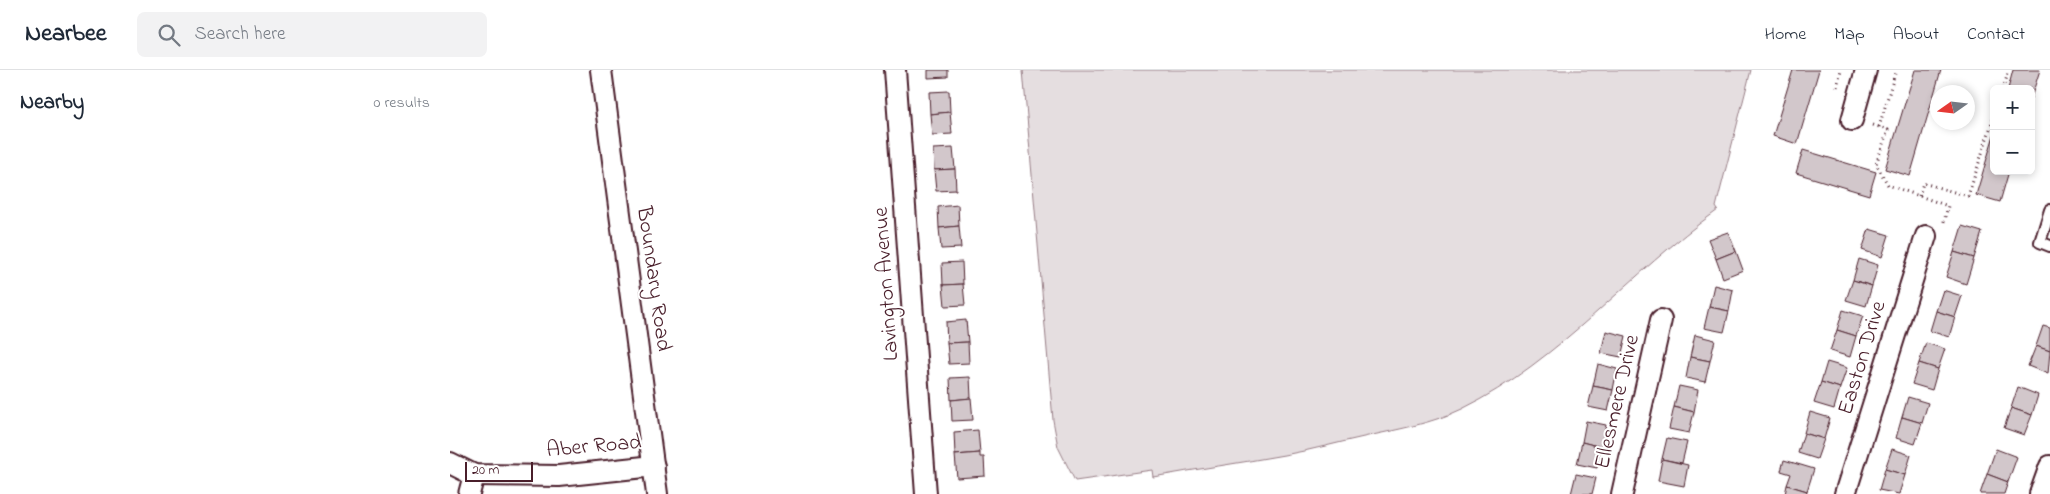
<!DOCTYPE html>
<html lang="en">
<head>
<meta charset="utf-8">
<style>
  :root { --surface:#fff; --page:#f2f2f3; --text:#1f2937; --muted:#747a83; --line:#e0e1e3 }
  body { margin:0; font-family:"Indie Flower",sans-serif; background:var(--page); color:var(--text) }
  .controls { position:absolute; right:15px; top:15px; display:grid; overflow:hidden; border-radius:8px; box-shadow:0 2px 8px #0003 }
  .controls button { width:45px; height:45px; display:grid; place-items:center; padding:0; border:0; border-bottom:1px solid var(--line); background:var(--surface); color:var(--text); font:25px sans-serif }
  .compass { position:absolute; left:1480px; top:15px; width:45px; height:45px; border-radius:50%; background:var(--surface); box-shadow:0 2px 8px #0003; rotate:256deg }
  .scale { position:absolute; left:15px; bottom:12px; width:68px; box-sizing:border-box; padding-left:5px; border:2px solid #4a1f2b; border-top:0; font-size:14px; line-height:18px; white-space:nowrap; color:#4a1f2b; -webkit-text-stroke:4px #fff; paint-order:stroke }
  .list { margin:0; padding:0; list-style:none }
  h2 { display:flex; justify-content:space-between; align-items:center; height:65px; margin:0; padding:0 20px; font-size:21px }
  h2 small { font-size:16px; font-weight:400; color:var(--muted) }
  .icon { flex:none; width:28px; height:28px; fill:none; stroke:currentColor; stroke-width:2; stroke-linecap:round; stroke-linejoin:round }
  .map { position:relative; flex:none; width:1600px; height:424px; overflow:hidden }
  header { display:flex; align-items:center; gap:30px; box-sizing:border-box; height:70px; padding:0 25px; background:var(--surface); border-bottom:1px solid var(--line) }
  header strong { font-size:24px }
  nav { display:flex; gap:28px; margin-inline-start:auto; font-size:18px }
  .search { width:350px; height:45px; background:var(--page); display:flex; align-items:center; gap:12px; box-sizing:border-box; padding:0 18px; border-radius:8px; color:var(--muted); font-size:19px }
  main { display:flex }
  aside { flex:1; background:var(--surface) }
  .map>svg:first-child { display:block }
</style>
</head>
<body>
<header>
<strong>Nearbee</strong>
<div class="search"><svg class="icon" aria-label="search" viewBox="0 0 24 24"><circle cx="10" cy="10" r="6"/><path d="M15 15l6 6"/></svg>Search here</div>
<nav><a>Home</a><a>Map</a><a>About</a><a>Contact</a></nav>
</header>
<main>
<aside>
<h2>Nearby<small>0 results</small></h2>
<ul class="list">
</ul>
</aside>
<div class="map">
<svg width="1600" height="424" viewBox="0 0 1600 424">
  <rect width="100%" height="100%" fill="#fff"/>
  <filter id="ink" filterUnits="userSpaceOnUse"><feTurbulence type="fractalNoise" baseFrequency=".02" numOctaves="2"/><feDisplacementMap in="SourceGraphic" scale="10" xChannelSelector="R" yChannelSelector="G"/><feConvolveMatrix kernelMatrix="1 2 1 2 8 2 1 2 1" color-interpolation-filters="sRGB"/></filter>
  <g filter="url(#ink)">
    <path fill="#e5dee0" stroke="#987e86" d="M 573,0 L 1301,0 L 1266,137 L 1268,140 C 1180,202 1110,291 1012,339 C 983,353 950,359 918,366 C 890,372 862,380 834,385 C 790,393 747,399 703,407 L 702,400 L 625,411 L 608,377 L 603,350 Z"/>
    <g fill="#d2c7cb" stroke="#4a1f2b">
      <path d="M 478,0 L 498,0 L 498,7 L 478,8 Z"/>
      <path d="M 1343,0 L 1369,0 L 1347,74 L 1323,66 Z"/>
      <path d="M 1465,0 L 1491,0 L 1460,106 L 1435,99 Z"/>
      <path d="M 1563,0 L 1590,0 L 1581,28 L 1581,19 L 1558,19 Z"/>
      <path d="M 499,21 L 500,42 L 480,44 L 479,22 Z"/>
      <path d="M 500,42 L 502,64 L 482,65 L 480,44 Z"/>
      <path d="M 1544,65 L 1544,101 L 1559,101 L 1550,132 L 1526,125 Z"/>
      <path d="M 503,78 L 505,99 L 484,100 L 483,79 Z"/>
      <path d="M 1353,80 L 1426,102 L 1419,125 L 1346,103 Z"/>
      <path d="M 505,99 L 506,120 L 486,121 L 484,100 Z"/>
      <path d="M 508,135 L 509,156 L 489,158 L 488,137 Z"/>
      <path d="M 509,156 L 511,178 L 491,179 L 489,158 Z"/>
      <path d="M 1512,156 L 1532,162 L 1524,188 L 1504,182 Z"/>
      <path d="M 1419,159 L 1439,165 L 1432,187 L 1412,180 Z"/>
      <path d="M 1278,162 L 1286,181 L 1266,189 L 1258,169 Z"/>
      <path d="M 1286,181 L 1293,200 L 1273,208 L 1266,189 Z"/>
      <path d="M 1504,182 L 1524,188 L 1516,214 L 1496,207 Z"/>
      <path d="M 1409,189 L 1428,195 L 1422,216 L 1403,210 Z"/>
      <path d="M 512,192 L 513,214 L 493,215 L 492,193 Z"/>
      <path d="M 1403,210 L 1422,216 L 1416,236 L 1396,230 Z"/>
      <path d="M 513,214 L 515,235 L 495,236 L 493,215 Z"/>
      <path d="M 1264,215 L 1283,220 L 1279,241 L 1259,237 Z"/>
      <path d="M 1493,220 L 1512,226 L 1505,247 L 1486,241 Z"/>
      <path d="M 1259,237 L 1279,241 L 1274,262 L 1254,258 Z"/>
      <path d="M 1393,240 L 1413,246 L 1406,266 L 1387,260 Z"/>
      <path d="M 1486,241 L 1505,247 L 1499,267 L 1480,261 Z"/>
      <path d="M 516,250 L 518,272 L 497,273 L 496,252 Z"/>
      <path d="M 1593,256 L 1600,258 L 1600,281 L 1586,276 Z"/>
      <path d="M 1387,260 L 1406,266 L 1400,287 L 1380,281 Z"/>
      <path d="M 1156,261 L 1176,266 L 1171,287 L 1151,283 Z"/>
      <path d="M 1245,265 L 1265,270 L 1260,291 L 1240,287 Z"/>
      <path d="M 518,272 L 519,293 L 499,294 L 497,273 Z"/>
      <path d="M 1476,273 L 1495,279 L 1488,299 L 1469,293 Z"/>
      <path d="M 1586,276 L 1600,281 L 1598,304 L 1578,296 Z"/>
      <path d="M 1240,287 L 1260,291 L 1255,312 L 1236,308 Z"/>
      <path d="M 1377,292 L 1397,298 L 1390,318 L 1371,312 Z"/>
      <path d="M 1469,293 L 1488,299 L 1482,320 L 1462,314 Z"/>
      <path d="M 1148,294 L 1167,299 L 1163,320 L 1143,316 Z"/>
      <path d="M 520,307 L 521,328 L 501,330 L 500,308 Z"/>
      <path d="M 1371,312 L 1390,318 L 1384,339 L 1364,333 Z"/>
      <path d="M 1143,316 L 1163,320 L 1158,341 L 1138,337 Z"/>
      <path d="M 1229,316 L 1248,320 L 1244,342 L 1224,337 Z"/>
      <path d="M 1568,317 L 1588,325 L 1582,345 L 1561,338 Z"/>
      <path d="M 1458,327 L 1478,333 L 1472,353 L 1452,347 Z"/>
      <path d="M 521,328 L 523,350 L 502,351 L 501,330 Z"/>
      <path d="M 1224,337 L 1244,342 L 1239,363 L 1219,359 Z"/>
      <path d="M 1561,338 L 1582,345 L 1574,365 L 1554,358 Z"/>
      <path d="M 1360,342 L 1380,348 L 1374,369 L 1354,363 Z"/>
      <path d="M 1452,347 L 1472,353 L 1465,374 L 1446,368 Z"/>
      <path d="M 1136,351 L 1156,355 L 1151,377 L 1132,372 Z"/>
      <path d="M 528,360 L 530,383 L 505,385 L 504,362 Z"/>
      <path d="M 1354,363 L 1374,369 L 1367,389 L 1348,383 Z"/>
      <path d="M 1217,368 L 1237,372 L 1232,393 L 1212,389 Z"/>
      <path d="M 1132,372 L 1151,377 L 1147,398 L 1127,394 Z"/>
      <path d="M 1442,379 L 1461,385 L 1455,405 L 1435,399 Z"/>
      <path d="M 1546,379 L 1567,387 L 1558,412 L 1537,404 Z"/>
      <path d="M 530,383 L 530,387 L 534,387 L 535,406 L 507,408 L 505,385 Z"/>
      <path d="M 1212,389 L 1238,395 L 1234,416 L 1208,411 Z"/>
      <path d="M 1334,390 L 1364,399 L 1357,421 L 1337,415 L 1341,404 L 1331,401 Z"/>
      <path d="M 1435,399 L 1455,405 L 1449,424 L 1429,420 Z"/>
      <path d="M 1126,404 L 1146,408 L 1142,424 L 1121,424 Z"/>
      <path d="M 1537,404 L 1558,412 L 1554,424 L 1530,424 Z"/>
      <path d="M 1337,415 L 1357,421 L 1356,424 L 1335,424 Z"/>
    </g>
    <g fill="none" stroke-linecap="round" stroke-linejoin="round">
      <g stroke="#4a1f2b" stroke-width="14">
        <path id="service" d="M 1600,140 L 1590,172 L 1600,176"/>
      </g>
      <g stroke="#4a1f2b" stroke-width="24">
        <g id="minor">
          <path d="M 151,0 L 207,424"/>
          <path d="M 445,0 L 476,424"/>
          <path d="M 1402,50 L 1416,0"/>
          <path d="M 0,393 L 24,405 L 109,406 L 204,396"/>
          <path d="M 19,424 L 24,405"/>
          <path d="M 1172,424 L 1211,250"/>
          <path d="M 1395,424 L 1476,166"/>
          <path d="M 1590,424 L 1600,396"/>
        </g>
      </g>
      <g stroke="#4a1f2b" stroke-width="3" stroke-dasharray="1 4" stroke-linecap="butt">
        <path d="M 1387,17 L 1391,0"/>
        <path d="M 1553,19 L 1559,0"/>
        <path d="M 1423,55 L 1438,60 L 1426,94 L 1438,115 L 1498,136 L 1493,155"/>
        <path d="M 1429,57 L 1446,0"/>
        <path d="M 1469,126 L 1473,113 L 1518,126 L 1544,47"/>
      </g>
      <use href="#service" stroke="#fff" stroke-width="10"/>
      <use href="#minor" stroke="#fff" stroke-width="20"/>
    </g>
  </g>
  <g text-anchor="middle" dominant-baseline="central" stroke-width="4" stroke-linejoin="round" paint-order="stroke">
    <g font-size="22" fill="#4a1f2b" stroke="#fff">
      <text transform="translate(203 209) rotate(82)">Boundary Road</text>
      <text transform="translate(437 214) rotate(-94)">Lavington Avenue</text>
      <text transform="translate(1413 288) rotate(-73)">Easton Drive</text>
      <text transform="translate(1168 332) rotate(-77)">Ellesmere Drive</text>
      <text transform="translate(144 377) rotate(-5)">Aber Road</text>
    </g>
  </g>
</svg>
<div class="controls">
<button>+</button>
<button>−</button>
</div>
<svg class="compass" viewBox="-18 -18 36 36"><path d="M0-13l5 13h-10z" fill="#e53935"/><path d="M0 13l5-13h-10z" fill="#747a83"/></svg>
<div class="scale">20 m</div>
</div>
</main>
</body>
</html>
